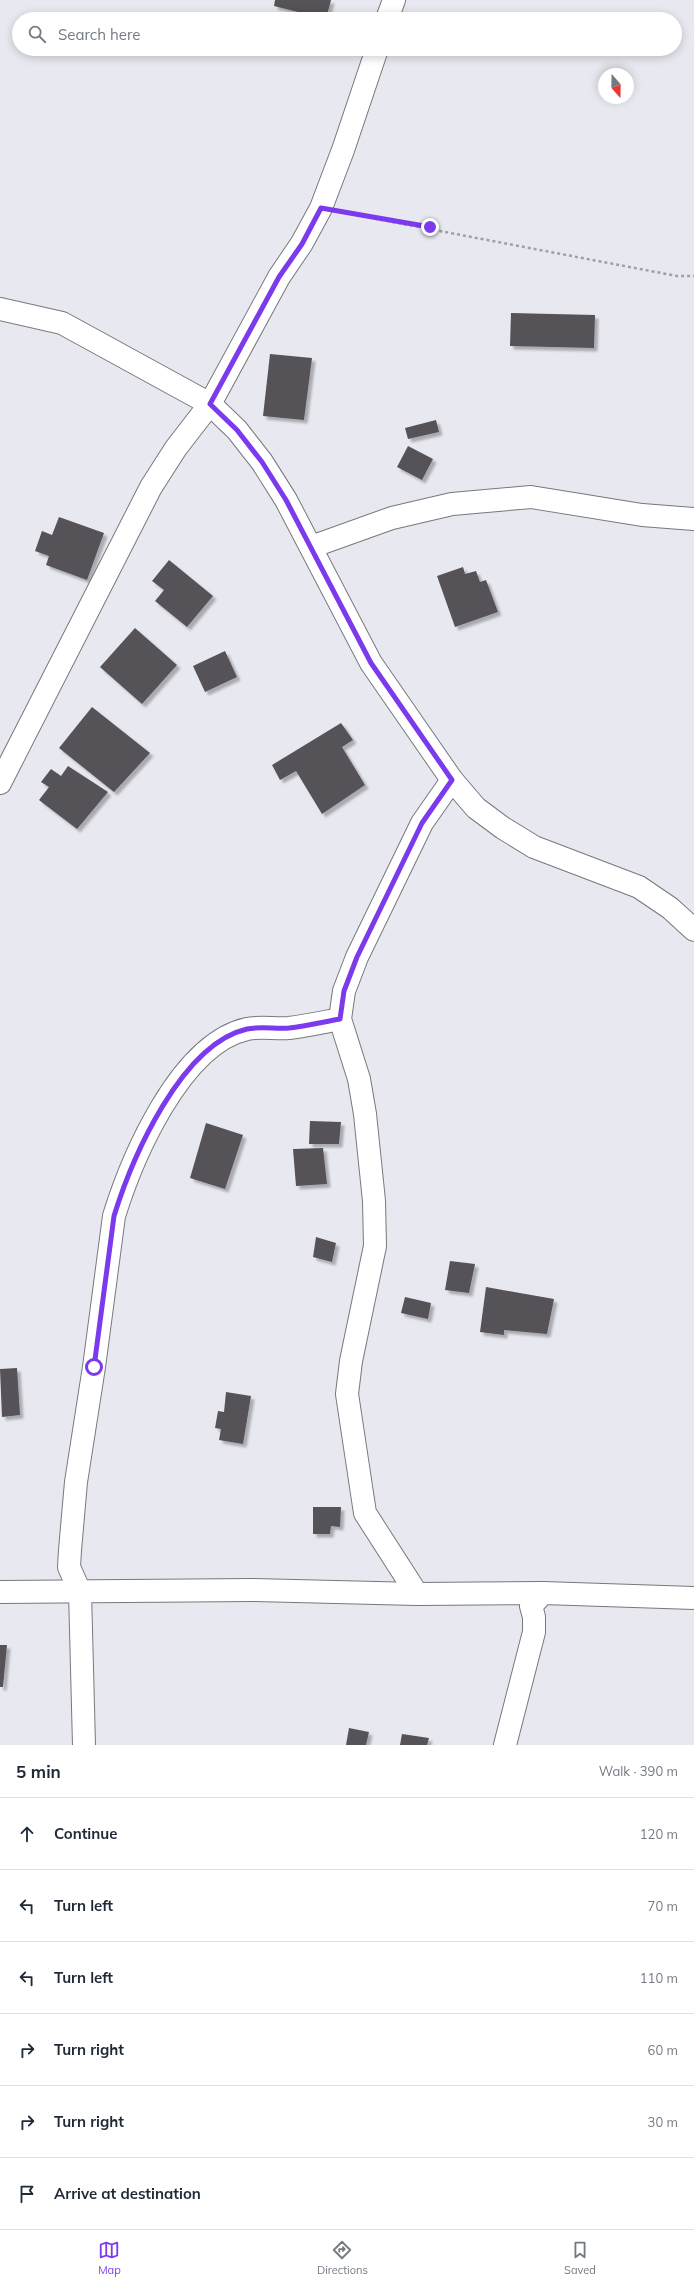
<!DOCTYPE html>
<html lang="en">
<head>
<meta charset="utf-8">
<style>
  :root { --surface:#fff; --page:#f6f6f7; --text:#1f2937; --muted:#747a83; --line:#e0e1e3; --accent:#7c3aed }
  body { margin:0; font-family:Mulish,sans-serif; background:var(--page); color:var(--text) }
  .compass { position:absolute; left:598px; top:68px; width:36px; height:36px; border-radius:50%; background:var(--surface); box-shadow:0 2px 10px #0003; rotate:160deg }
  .stop { position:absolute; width:12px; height:12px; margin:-9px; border:3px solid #7c3aed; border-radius:50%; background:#fff }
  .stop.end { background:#7c3aed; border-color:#fff; box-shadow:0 1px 4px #0008 }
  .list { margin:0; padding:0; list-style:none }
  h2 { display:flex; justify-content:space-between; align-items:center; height:52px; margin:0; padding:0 16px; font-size:17px }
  h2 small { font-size:13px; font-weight:400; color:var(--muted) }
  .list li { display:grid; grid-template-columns:26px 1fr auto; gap:12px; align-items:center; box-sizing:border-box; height:72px; padding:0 16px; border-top:1px solid var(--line) }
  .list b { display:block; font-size:15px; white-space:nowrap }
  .list em { font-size:13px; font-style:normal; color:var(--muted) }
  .icon { flex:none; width:22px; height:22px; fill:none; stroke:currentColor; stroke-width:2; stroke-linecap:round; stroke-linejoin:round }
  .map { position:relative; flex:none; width:694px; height:1745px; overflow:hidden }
  .search { position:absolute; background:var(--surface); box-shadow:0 2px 10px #0003; left:12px; right:12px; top:12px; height:44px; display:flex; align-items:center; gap:10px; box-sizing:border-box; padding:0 14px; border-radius:22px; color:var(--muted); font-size:15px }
  .sheet { height:484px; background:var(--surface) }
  nav { display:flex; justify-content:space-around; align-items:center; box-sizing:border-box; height:56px; border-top:1px solid var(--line); background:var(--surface); font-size:11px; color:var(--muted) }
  nav a { display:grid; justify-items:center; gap:2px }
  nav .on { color:var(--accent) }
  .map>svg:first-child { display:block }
</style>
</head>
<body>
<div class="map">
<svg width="694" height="1745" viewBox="0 0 694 1745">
  <defs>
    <filter id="shadow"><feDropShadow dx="3.5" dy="3.5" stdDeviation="1" flood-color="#0004"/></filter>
  </defs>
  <rect width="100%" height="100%" fill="#e8e9f0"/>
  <g fill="#555258" filter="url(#shadow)">
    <path d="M 275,0 L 331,0 L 326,19 L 274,6 Z"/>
    <path d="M 511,313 L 595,315 L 594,348 L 510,346 Z"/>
    <path d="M 270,354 L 312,358 L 304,420 L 263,416 Z"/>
    <path d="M 436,420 L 439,432 L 408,439 L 405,428 Z"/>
    <path d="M 408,446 L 433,459 L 422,480 L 397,467 Z"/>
    <path d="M 59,517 L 104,533 L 87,580 L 46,565 L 49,556 L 35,551 L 42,531 L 52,535 Z"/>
    <path d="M 169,560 L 213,596 L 187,627 L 155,601 L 164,590 L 152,581 Z"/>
    <path d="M 463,567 L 465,574 L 476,571 L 480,582 L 486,580 L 498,612 L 455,627 L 437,576 Z"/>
    <path d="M 135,628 L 177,665 L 142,704 L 100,667 Z"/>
    <path d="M 225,651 L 237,677 L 205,692 L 193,666 Z"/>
    <path d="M 92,707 L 150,753 L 114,792 L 59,748 Z"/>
    <path d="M 341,723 L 353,740 L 342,747 L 365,785 L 322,814 L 296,771 L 280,780 L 272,765 Z"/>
    <path d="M 68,766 L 108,792 L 77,829 L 39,800 L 49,787 L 41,782 L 51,769 L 61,776 Z"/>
    <path d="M 310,1121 L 341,1122 L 339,1144 L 309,1144 Z"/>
    <path d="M 206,1123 L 243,1135 L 225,1189 L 190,1178 Z"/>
    <path d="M 323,1148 L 327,1184 L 296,1186 L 293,1149 Z"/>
    <path d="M 316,1237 L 336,1243 L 332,1262 L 313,1257 Z"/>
    <path d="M 450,1261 L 475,1264 L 469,1293 L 445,1290 Z"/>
    <path d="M 486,1287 L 554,1299 L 547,1334 L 504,1330 L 504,1335 L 480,1332 Z"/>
    <path d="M 405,1297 L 431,1303 L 428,1319 L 401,1313 Z"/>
    <path d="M 17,1368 L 20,1415 L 2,1417 L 0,1369 Z"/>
    <path d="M 226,1392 L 251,1396 L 243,1444 L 219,1440 L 221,1429 L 215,1428 L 218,1411 L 224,1412 Z"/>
    <path d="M 313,1507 L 341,1507 L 340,1527 L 331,1526 L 330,1534 L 313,1534 Z"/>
    <path d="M 0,1645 L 7,1645 L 3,1687 L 0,1687 Z"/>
    <path d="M 349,1728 L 369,1732 L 366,1745 L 346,1745 Z"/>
    <path d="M 402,1734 L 429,1738 L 427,1745 L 400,1745 Z"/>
  </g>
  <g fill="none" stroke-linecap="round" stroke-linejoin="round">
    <g stroke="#77787e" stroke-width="24">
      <g id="minor">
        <path d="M 387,19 L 394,0"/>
        <path d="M 0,309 L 62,323 L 210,404 L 237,430 L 262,462 L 286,500 L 371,663 L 452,780 L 476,808 L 503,828 L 534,847 L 639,887 L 670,908 L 694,930"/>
        <path d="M 311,547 L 392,518 L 452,504 L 531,497 L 642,515 L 694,519"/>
        <path d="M 0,783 L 151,487 L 176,448 L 210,404 L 279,277 L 302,243 L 321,208 L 343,150 L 377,49"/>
        <path d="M 0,1592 L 252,1590 L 417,1594 L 543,1593 L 694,1598"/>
        <path d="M 417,1594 L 365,1513 L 347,1394 L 351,1361 L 375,1246 L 374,1201 L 365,1114 L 359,1079 L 340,1019 L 344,991 L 357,957 L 422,823 L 452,780"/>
        <path d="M 84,1745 L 80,1592 L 69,1567 L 70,1550 L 76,1482 L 94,1367 L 114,1216 C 132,1158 180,1044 247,1029 C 260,1026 275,1029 289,1028 C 306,1026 324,1022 340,1019"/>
        <path d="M 505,1745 L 534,1632 L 534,1617 L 531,1606 L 543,1593"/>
      </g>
    </g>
    <path stroke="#9f9fa5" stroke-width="2.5" stroke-dasharray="3 3" stroke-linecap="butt" d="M 345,213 L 677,276 L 694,276"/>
    <use href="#minor" stroke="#fff" stroke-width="22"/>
  </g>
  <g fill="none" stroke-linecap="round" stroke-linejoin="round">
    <path stroke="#7c3aed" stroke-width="5" d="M 94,1367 L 114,1216 C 132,1158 181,1044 247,1029 C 260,1026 275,1029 289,1028 C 306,1026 323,1022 340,1019 L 344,991 L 357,957 L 422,823 L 452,780 L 371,663 L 286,500 L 262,462 L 237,430 L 210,404 L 279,277 L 302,244 L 321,208 L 430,227"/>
  </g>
</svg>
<svg class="compass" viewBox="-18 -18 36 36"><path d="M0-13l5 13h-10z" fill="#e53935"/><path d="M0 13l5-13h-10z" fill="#747a83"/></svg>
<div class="stop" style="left:94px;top:1367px"></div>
<div class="stop end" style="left:430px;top:227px"></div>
<div class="search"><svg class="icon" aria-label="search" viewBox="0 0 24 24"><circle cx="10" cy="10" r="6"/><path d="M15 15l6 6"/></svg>Search here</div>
</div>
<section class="sheet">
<h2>5 min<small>Walk · 390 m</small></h2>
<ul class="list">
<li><svg class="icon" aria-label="ahead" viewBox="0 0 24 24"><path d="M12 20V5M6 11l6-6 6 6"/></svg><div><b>Continue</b></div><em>120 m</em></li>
<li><svg class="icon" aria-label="left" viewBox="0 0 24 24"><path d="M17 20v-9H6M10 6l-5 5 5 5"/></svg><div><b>Turn left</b></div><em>70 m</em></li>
<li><svg class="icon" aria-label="left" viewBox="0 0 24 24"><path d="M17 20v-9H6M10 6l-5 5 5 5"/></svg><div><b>Turn left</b></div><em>110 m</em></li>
<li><svg class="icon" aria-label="right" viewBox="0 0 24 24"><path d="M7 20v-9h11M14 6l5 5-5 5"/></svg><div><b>Turn right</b></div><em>60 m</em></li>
<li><svg class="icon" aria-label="right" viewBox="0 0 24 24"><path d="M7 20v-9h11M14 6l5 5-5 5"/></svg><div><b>Turn right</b></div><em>30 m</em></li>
<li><svg class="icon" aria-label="arrive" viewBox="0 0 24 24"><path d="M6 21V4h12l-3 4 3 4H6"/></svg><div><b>Arrive at destination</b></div></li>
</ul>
</section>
<nav>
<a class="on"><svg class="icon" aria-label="map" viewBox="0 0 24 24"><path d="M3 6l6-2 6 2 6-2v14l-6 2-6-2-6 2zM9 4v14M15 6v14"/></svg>Map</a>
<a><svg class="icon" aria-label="directions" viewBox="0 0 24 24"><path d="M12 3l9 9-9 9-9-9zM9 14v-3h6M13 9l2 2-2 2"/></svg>Directions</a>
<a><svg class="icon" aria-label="saved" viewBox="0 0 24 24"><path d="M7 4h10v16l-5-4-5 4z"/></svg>Saved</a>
</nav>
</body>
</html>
